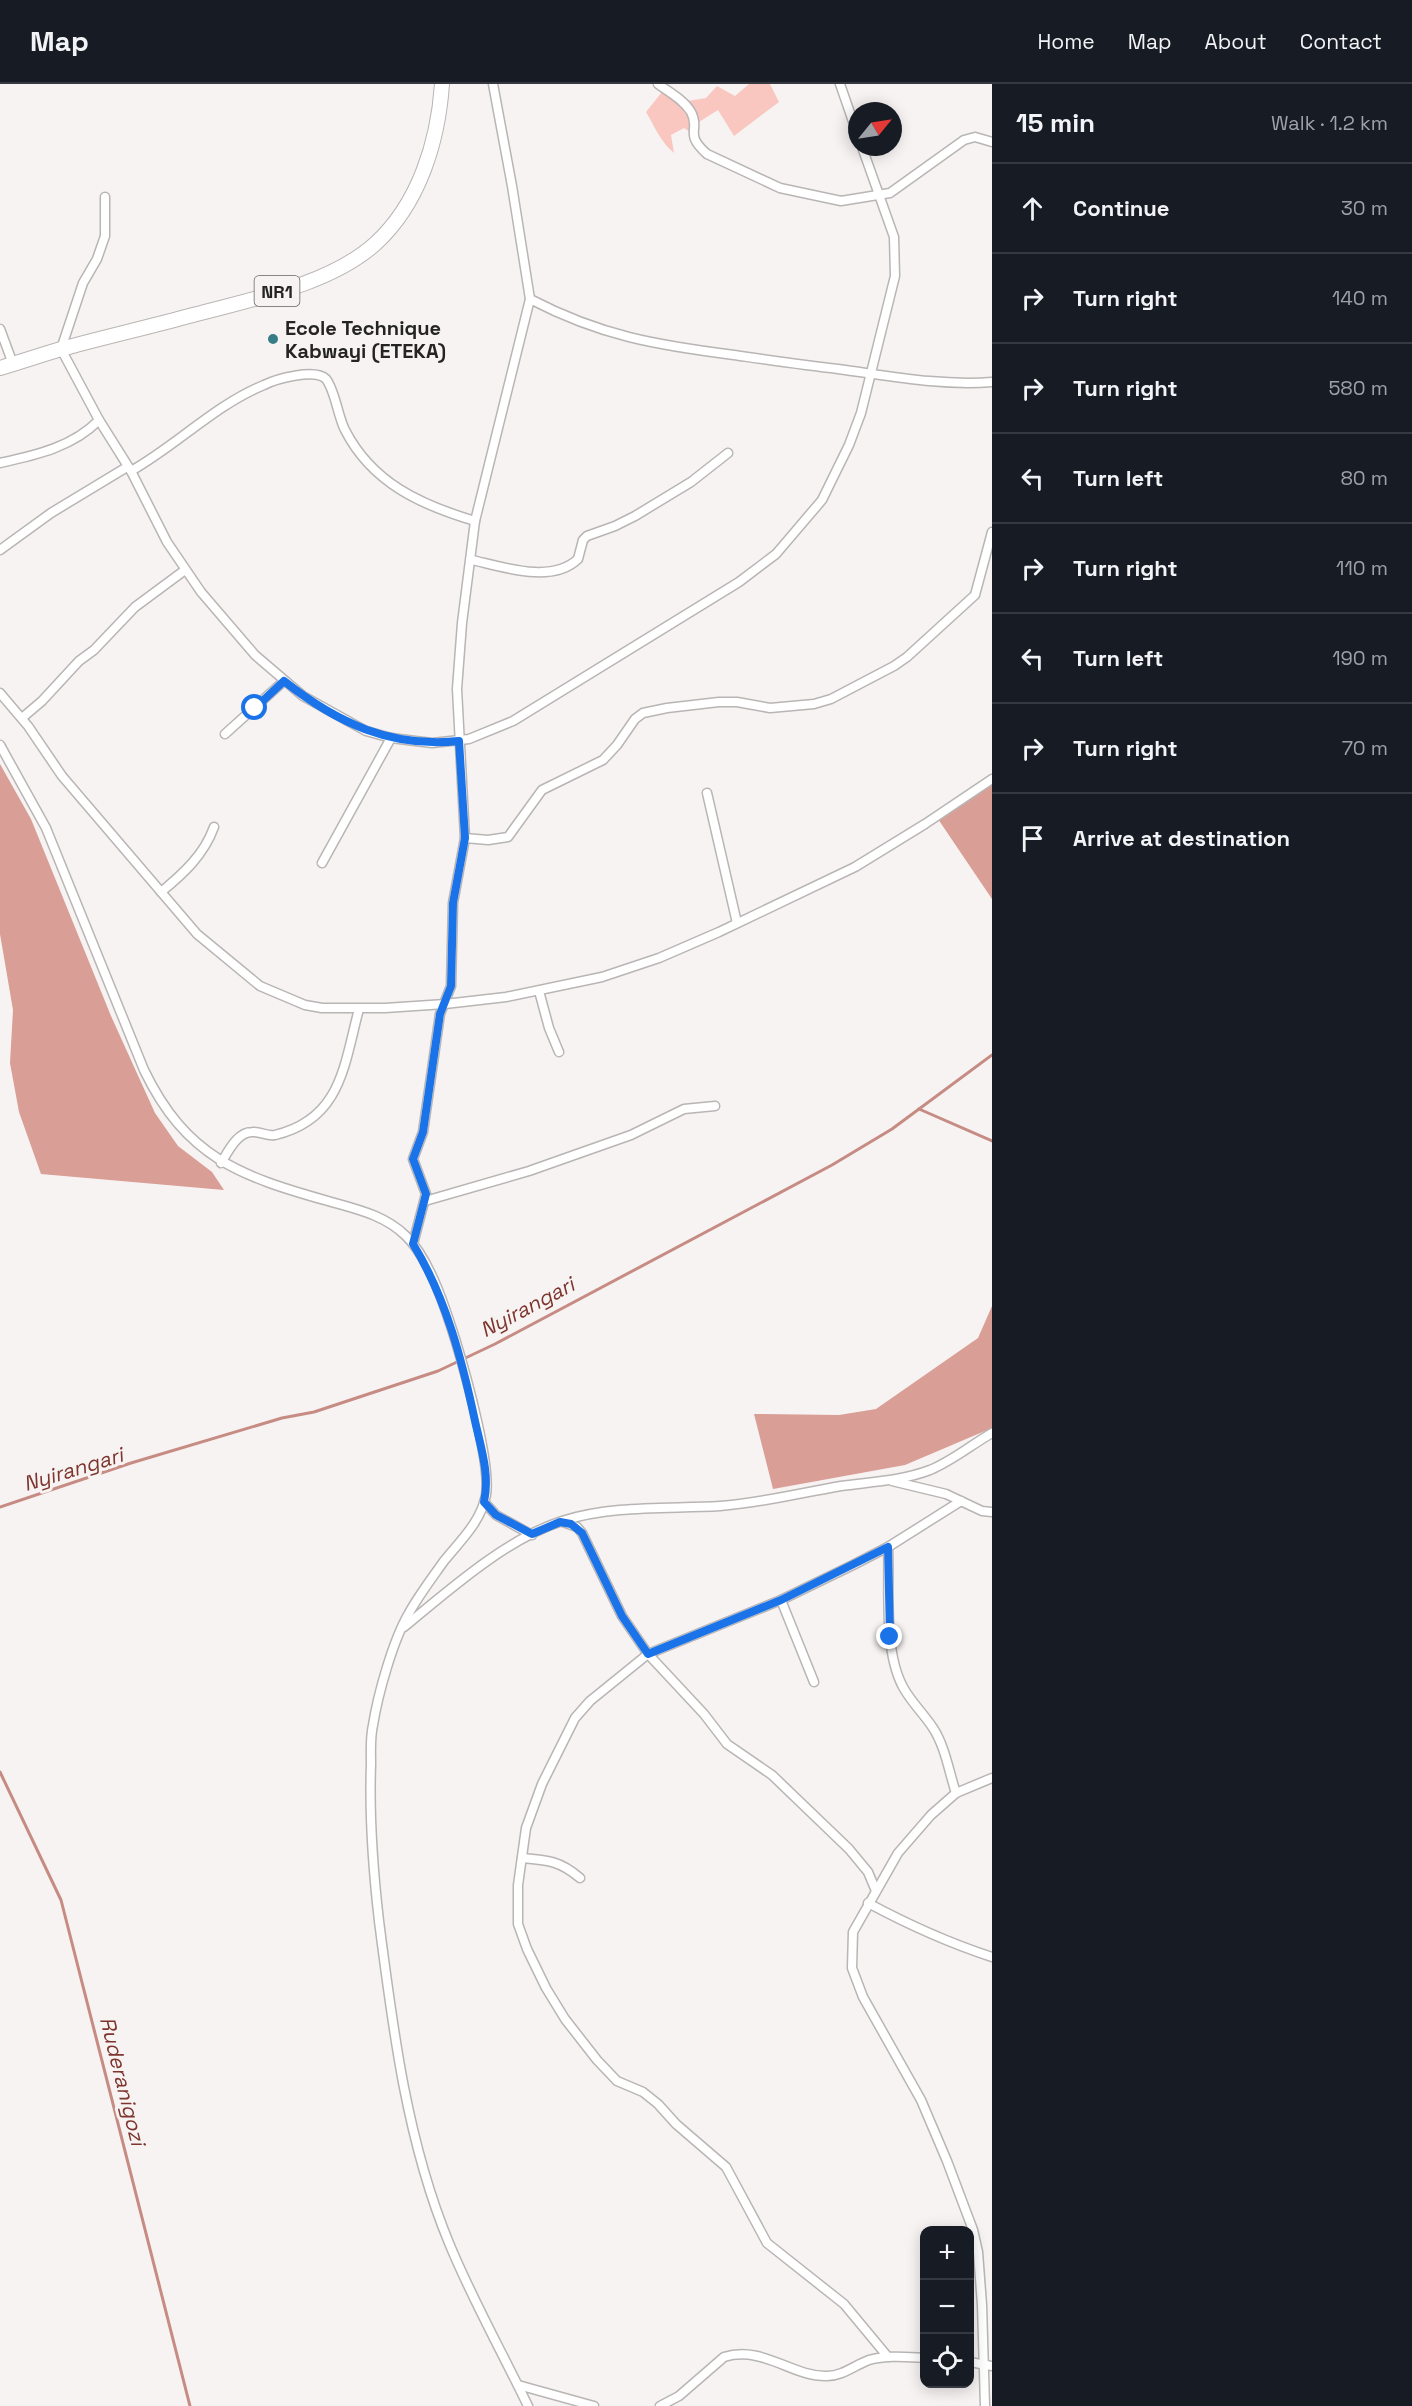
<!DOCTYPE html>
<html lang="en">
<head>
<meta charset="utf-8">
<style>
  :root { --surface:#171b24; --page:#242831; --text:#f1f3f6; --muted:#9ea1a6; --line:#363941 }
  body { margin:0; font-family:"Space Grotesk",sans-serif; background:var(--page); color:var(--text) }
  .controls { position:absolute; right:18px; bottom:18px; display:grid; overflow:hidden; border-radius:12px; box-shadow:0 3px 15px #0003 }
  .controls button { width:54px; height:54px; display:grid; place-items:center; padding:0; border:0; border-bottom:2px solid var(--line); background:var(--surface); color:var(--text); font:30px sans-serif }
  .compass { position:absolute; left:848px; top:18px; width:54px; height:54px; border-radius:50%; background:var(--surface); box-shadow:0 3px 15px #0003; rotate:60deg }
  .stop { position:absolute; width:18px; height:18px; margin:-14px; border:4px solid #1a73e8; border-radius:50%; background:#fff }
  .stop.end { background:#1a73e8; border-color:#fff; box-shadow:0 2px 6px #0008 }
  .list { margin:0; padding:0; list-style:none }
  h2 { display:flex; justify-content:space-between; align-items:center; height:78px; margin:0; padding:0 24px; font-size:26px }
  h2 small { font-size:20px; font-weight:400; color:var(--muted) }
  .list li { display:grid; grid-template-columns:39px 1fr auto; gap:18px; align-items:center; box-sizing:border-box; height:90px; padding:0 24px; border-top:2px solid var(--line) }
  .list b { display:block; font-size:22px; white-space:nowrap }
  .list em { font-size:20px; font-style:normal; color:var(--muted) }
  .icon { flex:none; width:33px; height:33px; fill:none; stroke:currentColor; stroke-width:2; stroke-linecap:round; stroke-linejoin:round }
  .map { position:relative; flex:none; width:992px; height:2322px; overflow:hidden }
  header { display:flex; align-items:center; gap:36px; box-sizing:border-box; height:84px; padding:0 30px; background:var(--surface); border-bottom:2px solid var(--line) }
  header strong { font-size:28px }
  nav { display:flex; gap:33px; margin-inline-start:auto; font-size:21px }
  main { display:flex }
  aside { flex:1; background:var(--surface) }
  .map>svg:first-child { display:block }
</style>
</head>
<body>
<header>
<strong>Map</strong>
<nav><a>Home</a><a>Map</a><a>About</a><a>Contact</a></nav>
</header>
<main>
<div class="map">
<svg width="992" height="2322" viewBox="0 0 992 2322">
  <rect width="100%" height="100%" fill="#f7f3f2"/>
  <g fill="#f9c7c0">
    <path d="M 749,0 L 770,0 L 779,18 L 734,52 L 718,26 L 699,38 L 688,17 L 706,14 L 717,2 L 735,12 Z"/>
    <path d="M 662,8 C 682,20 690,22 690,48 L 684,44 L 671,51 L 674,69 C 660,57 655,43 646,28 Z"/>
  </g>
  <g fill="#d99e96">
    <path d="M 0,680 L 31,735 L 111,932 L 155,1029 L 178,1062 L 212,1088 L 224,1106 L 41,1090 L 19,1028 L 10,979 L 13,926 L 0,850 Z"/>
    <path d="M 992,698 L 992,815 L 938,735 Z"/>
    <path d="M 992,1222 L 992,1344 L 905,1381 L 773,1405 L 754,1330 L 839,1331 L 876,1325 L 978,1254 Z"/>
  </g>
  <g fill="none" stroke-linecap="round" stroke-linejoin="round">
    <g stroke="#c68c84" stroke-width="3">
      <path d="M 919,1025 L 992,1057"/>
      <path d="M 0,1423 L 131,1379 L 282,1334 L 314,1328 L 438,1287 L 495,1260 L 832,1081 L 892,1045 L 992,971"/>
      <path d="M 0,1688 L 61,1816 L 190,2322"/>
    </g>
    <g stroke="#b9b5b4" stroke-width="11">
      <g id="minor">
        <path d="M 658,0 C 669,8 684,16 691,28 C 701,46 683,49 707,70 L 780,104 L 841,117 L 890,109 L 964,56 L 975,53 L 992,58"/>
        <path d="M 840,0 L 857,49"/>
        <path d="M 105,113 L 105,152 L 97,175 L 83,199 L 61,265 L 99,336 L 131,387 L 167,458 L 201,508 L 255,571 L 303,612 L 366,647 L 391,654 L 432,659 L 469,655 L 513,637 L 739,498 L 776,470 L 822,416 L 849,361 L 861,329 L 895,192 L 894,153 L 862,63"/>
        <path d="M 530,215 C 601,252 656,261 734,271 C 769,276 803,281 838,285 C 890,292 940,302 992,298"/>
        <path d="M 0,245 L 13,280"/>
        <path d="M 0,379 C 36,371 73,363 99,336"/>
        <path d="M 131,387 C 177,361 215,321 264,301 C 276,295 315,284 326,295 C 335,306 338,333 345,346 C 372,399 421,421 475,437"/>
        <path d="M 0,466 L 51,429 L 127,383"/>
        <path d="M 472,476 C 503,483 552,500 578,475 L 583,456 L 587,452 L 615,442 L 635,432 L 691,398 L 728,369"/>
        <path d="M 0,609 L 28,642 L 62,692 L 197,850 L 260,902 L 305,921 L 322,924 L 385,924 L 445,920 L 506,913 L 602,893 L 659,874 L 719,848 L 855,783 L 925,740 L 992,695"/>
        <path d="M 22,634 L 42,617 L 79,577 L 94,566 L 135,523 L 185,486"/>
        <path d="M 225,650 L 284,597"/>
        <path d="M 0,661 L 46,744 L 144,986 C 186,1073 239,1092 328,1117 C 356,1125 385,1131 406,1152 C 430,1175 446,1226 456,1258 C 466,1291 491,1380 486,1411 C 481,1438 460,1457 444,1477 C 432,1494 419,1511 409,1529 C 393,1556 378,1610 373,1641 C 370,1654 371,1667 371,1680 C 369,1734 373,1785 379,1837 C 393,1946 407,2058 449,2159 C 472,2215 502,2268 528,2322"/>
        <path d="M 707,709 L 737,839"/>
        <path d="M 465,754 L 488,756 L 508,753 L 542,706 L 603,676 L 617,661 L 635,635 L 643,629 L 667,624 L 719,618 L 737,618 L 770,624 L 814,620 L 831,615 L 894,582 L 907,573 L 975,511 L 992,448"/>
        <path d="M 322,779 L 391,654"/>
        <path d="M 161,808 C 183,790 204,771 214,743"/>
        <path d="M 539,907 L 549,944 L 559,968"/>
        <path d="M 221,1079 C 228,1068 237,1048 252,1048 C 260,1047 268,1053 275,1051 C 342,1035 344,980 359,925"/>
        <path d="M 425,1117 L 529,1087 L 631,1051 L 684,1025 L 715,1022"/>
        <path d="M 413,1160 L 426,1110 L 413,1075 L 423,1048 L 440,930 L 451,902 L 453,819 L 465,754 L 457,605 L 462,539 L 475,437 L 530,215 L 512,102 L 493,0"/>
        <path d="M 892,1397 L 946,1410 L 982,1427 L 992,1428"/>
        <path d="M 484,1418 L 496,1431 L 532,1451"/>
        <path d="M 563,1438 L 577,1443 L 582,1449 L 622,1532 L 648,1570 L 704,1630 L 727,1660 L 772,1691 L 849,1765 L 868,1788 L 876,1807"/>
        <path d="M 888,1463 C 890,1505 883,1566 903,1603 C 911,1618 924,1630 933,1644 C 945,1662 949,1688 956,1709"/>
        <path d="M 781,1516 L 814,1598"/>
        <path d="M 404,1543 C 449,1506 506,1455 562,1437 C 613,1421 667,1425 720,1422 C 761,1419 800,1409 841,1402 C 870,1398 901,1397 930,1386 C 952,1377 971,1361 992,1349"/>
        <path d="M 522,1774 C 548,1776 560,1777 580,1794"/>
        <path d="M 868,1819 C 909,1841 949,1859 992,1873"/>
        <path d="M 888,2273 L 844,2220 L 767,2159 L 726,2083 L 676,2040 L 658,2020 L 643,2008 L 617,1997 L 597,1976 L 565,1935 L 546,1904 L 527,1865 L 518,1840 L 518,1801 L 526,1744 L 542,1700 L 575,1634 L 590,1617 L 648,1570 L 781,1516 L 853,1481 L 888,1463 L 961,1417"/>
        <path d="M 970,2278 L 992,2282"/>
        <path d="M 518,2301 L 594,2322"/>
        <path d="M 660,2322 L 679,2312 L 724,2273 C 763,2261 792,2293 827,2292 C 843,2292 855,2281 869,2276 C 887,2271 906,2273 924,2274"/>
        <path d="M 985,2322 L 982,2221 L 978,2168 L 973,2146 L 947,2077 L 921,2016 L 863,1913 L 852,1884 L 853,1848 L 898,1769 L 931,1731 L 956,1709 L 992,1694"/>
      </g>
    </g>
    <g stroke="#b9b5b4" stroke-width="16">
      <path id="trunk" d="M 0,284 C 20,278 41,271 61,265 C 105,253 149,243 193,231 C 252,215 329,201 375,160 C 419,120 438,58 442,0"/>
    </g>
    <use href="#minor" stroke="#fff" stroke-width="8"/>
    <use href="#trunk" stroke="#fff" stroke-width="14"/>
  </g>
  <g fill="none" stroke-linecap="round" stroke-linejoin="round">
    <path stroke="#1a73e8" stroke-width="8" d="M 255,624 L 284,597 C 337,639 391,664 459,657 L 465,754 L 453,819 L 451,902 L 440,930 L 423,1048 L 413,1075 L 426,1110 L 413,1160 C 446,1214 462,1276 475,1337 C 481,1364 490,1391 484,1418 L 496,1431 L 532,1450 L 560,1438 L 571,1440 L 582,1449 L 622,1532 L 648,1570 L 781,1516 L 888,1463 L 890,1553"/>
  </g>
  <circle fill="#367d87" stroke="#f7f3f2" stroke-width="2" cx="273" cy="255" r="6"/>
  <g text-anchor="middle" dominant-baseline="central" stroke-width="6" stroke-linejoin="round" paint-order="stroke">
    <rect fill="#f7f3f2" stroke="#646262" stroke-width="1.5" x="254.5" y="192" width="45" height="30" rx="4.5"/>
    <g font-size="18" font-weight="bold" fill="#252424">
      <text x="277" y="207">NR1</text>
    </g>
    <g font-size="20" font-weight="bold" fill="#252424" stroke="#f7f3f2" text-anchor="start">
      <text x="285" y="244">Ecole Technique<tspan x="285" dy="23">Kabwayi (ETEKA)</tspan></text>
    </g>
    <g font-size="21" font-style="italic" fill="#7d352e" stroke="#f7f3f2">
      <text transform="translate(527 1223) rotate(-28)">Nyirangari</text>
      <text transform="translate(73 1385) rotate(-17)">Nyirangari</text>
      <text transform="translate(123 1997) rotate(76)">Ruderanigozi</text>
    </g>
  </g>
</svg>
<div class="controls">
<button>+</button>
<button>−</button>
<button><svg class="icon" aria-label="locate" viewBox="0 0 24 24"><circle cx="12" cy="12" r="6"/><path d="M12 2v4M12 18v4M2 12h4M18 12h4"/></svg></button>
</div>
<svg class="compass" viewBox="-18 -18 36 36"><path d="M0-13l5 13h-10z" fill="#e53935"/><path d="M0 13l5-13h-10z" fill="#9ea1a6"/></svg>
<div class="stop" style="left:255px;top:624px"></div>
<div class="stop end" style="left:890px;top:1553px"></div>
</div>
<aside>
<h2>15 min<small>Walk · 1.2 km</small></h2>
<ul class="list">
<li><svg class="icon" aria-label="ahead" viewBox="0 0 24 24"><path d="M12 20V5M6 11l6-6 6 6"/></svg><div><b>Continue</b></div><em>30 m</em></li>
<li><svg class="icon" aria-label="right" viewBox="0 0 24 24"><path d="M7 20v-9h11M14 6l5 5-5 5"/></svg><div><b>Turn right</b></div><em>140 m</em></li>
<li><svg class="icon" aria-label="right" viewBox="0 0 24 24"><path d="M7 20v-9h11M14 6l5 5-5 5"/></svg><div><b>Turn right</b></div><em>580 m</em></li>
<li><svg class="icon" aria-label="left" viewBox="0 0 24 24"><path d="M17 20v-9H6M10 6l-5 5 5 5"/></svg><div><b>Turn left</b></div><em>80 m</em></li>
<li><svg class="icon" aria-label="right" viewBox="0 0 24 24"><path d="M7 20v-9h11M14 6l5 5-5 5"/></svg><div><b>Turn right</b></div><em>110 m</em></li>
<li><svg class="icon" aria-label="left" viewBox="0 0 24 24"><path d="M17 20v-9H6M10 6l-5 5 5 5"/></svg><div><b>Turn left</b></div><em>190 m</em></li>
<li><svg class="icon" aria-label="right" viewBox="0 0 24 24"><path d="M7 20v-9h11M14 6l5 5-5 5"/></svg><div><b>Turn right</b></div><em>70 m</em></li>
<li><svg class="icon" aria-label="arrive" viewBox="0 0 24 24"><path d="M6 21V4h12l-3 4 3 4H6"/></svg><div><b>Arrive at destination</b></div></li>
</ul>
</aside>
</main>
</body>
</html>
